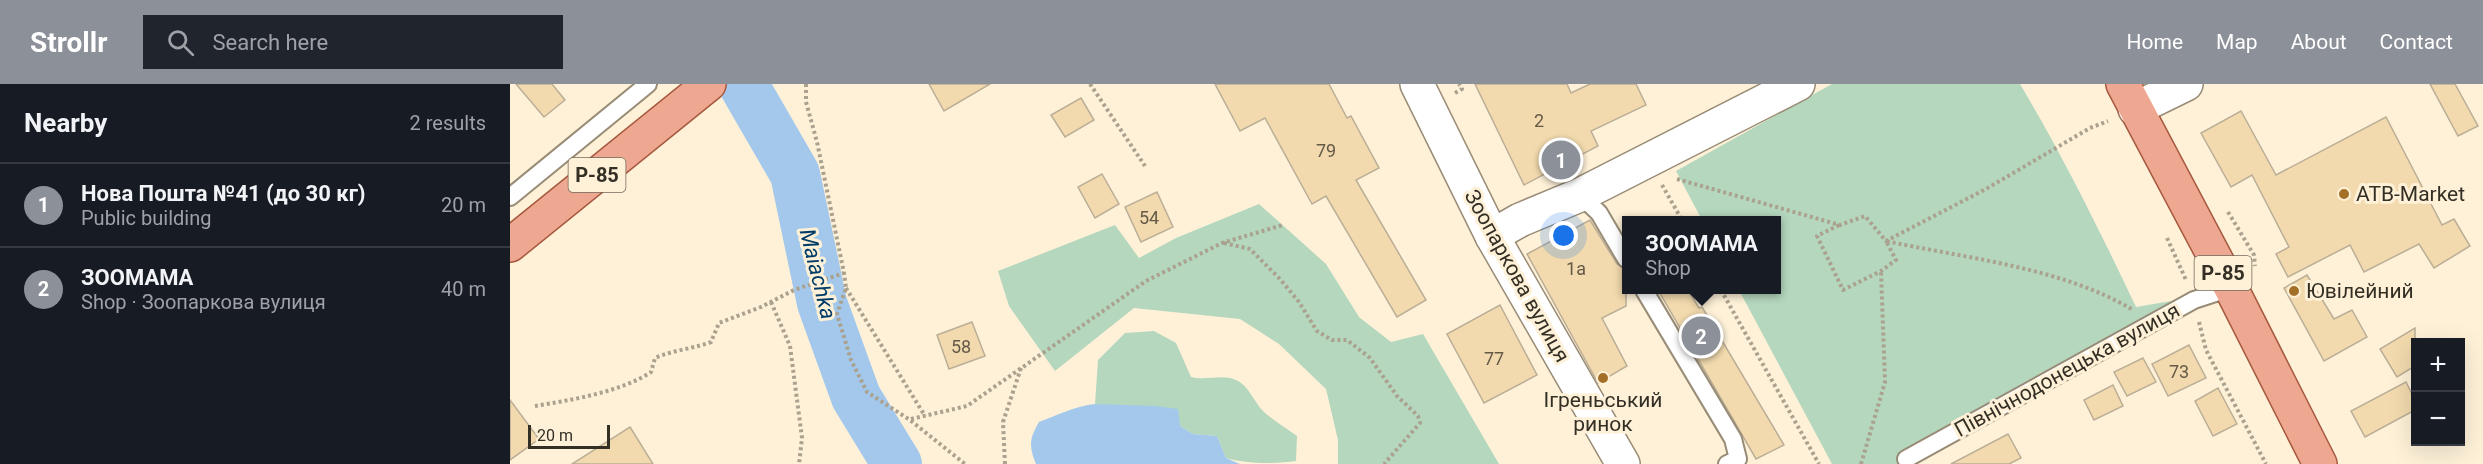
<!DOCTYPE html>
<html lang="en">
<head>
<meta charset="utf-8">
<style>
  :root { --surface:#171b24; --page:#20242c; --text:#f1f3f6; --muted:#9ea1a6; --line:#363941; --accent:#8c9099 }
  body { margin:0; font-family:Roboto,sans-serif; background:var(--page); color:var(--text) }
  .controls { position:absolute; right:18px; bottom:18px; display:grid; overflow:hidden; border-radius:0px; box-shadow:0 6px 24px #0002 }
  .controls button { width:54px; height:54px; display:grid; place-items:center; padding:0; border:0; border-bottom:2px solid var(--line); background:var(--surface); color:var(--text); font:30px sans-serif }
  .scale { position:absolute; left:18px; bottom:15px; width:82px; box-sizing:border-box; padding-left:6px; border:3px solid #342f25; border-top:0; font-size:16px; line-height:21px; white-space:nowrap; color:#342f25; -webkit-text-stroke:4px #fef1d8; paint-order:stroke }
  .you { position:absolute; left:1054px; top:152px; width:21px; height:21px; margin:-15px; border:4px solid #fff; border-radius:50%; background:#1a73e8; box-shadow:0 0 0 9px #1a73e833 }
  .badge { display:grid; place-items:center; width:39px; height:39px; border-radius:50%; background:var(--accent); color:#fff; font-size:20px; font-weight:700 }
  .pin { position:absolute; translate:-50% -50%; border:3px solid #fff; box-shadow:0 2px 6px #0006 }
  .popup { position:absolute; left:1112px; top:132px; width:159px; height:78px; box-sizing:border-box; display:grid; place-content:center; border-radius:0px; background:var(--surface); filter:drop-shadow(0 2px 4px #0005); font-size:20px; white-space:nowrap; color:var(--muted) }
  .popup b { font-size:22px; color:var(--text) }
  .popup::after { content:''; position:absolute; left:50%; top:100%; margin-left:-12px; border:12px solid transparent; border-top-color:var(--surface) }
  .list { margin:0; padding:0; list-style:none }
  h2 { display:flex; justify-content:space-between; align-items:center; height:78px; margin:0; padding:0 24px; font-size:26px }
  h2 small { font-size:20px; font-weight:400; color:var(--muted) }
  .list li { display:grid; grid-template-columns:39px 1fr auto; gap:18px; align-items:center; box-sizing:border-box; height:84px; padding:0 24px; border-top:2px solid var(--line) }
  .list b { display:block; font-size:22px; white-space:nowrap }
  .list p { margin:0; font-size:20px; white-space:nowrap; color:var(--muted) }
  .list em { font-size:20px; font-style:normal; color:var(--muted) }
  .icon { flex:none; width:33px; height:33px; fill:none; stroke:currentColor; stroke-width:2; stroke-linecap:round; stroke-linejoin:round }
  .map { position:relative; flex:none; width:1973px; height:380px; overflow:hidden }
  header { display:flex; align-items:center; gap:36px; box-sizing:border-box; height:84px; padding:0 30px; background:var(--accent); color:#fff }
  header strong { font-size:28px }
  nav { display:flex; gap:33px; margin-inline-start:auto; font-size:21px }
  .search { width:420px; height:54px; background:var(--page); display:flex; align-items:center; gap:15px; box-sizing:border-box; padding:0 21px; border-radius:0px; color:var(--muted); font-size:22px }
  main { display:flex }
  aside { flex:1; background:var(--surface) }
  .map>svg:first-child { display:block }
</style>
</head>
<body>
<header>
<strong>Strollr</strong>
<div class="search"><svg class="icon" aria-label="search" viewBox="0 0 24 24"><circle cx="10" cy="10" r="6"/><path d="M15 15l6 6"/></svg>Search here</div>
<nav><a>Home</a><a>Map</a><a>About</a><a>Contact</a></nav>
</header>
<main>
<aside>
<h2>Nearby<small>2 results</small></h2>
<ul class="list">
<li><span class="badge">1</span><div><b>Нова Пошта №41 (до 30 кг)</b><p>Public building</p></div><em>20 m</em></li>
<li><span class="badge">2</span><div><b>ЗООМАМА</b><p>Shop · Зоопаркова вулиця</p></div><em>40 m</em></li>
</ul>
</aside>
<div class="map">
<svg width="1973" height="380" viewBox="0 0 1973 380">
  <rect width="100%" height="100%" fill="#fef1d8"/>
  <g fill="#b5d7be">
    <path d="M 1322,0 L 1510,0 C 1553,72 1590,147 1626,223 L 1667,216 L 1673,232 L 1407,380 L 1322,380 L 1229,206 L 1266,206 L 1266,136 L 1192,136 L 1166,87 Z"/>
    <path d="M 749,120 L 816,180 L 849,233 L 881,258 L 913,250 L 989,380 L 828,380 L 828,356 L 816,305 L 769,260 L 730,235 L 624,224 L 545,287 L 499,222 L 488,187 L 605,141 L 629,174 L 666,154 Z"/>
    <path d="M 644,247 L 666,259 L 681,293 C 695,297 715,289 728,297 C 739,303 744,317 752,326 C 762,336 776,344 787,352 L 786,377 C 766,380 736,380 716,374 L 707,352 L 683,350 L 670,342 L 604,322 L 585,320 L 588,276 L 615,249 Z"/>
  </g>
  <path fill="#a3c8eb" d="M 585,320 L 645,322 L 668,325 L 670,342 L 683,350 L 707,352 L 716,374 L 730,380 L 526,380 C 519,362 519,355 529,338 C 548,331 565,322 585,320 Z"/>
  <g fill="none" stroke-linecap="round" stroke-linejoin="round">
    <path stroke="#a3c8eb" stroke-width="50" d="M 233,0 L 285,90 L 312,219 L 346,313 L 387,380"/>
  </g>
  <g fill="#f2daae" stroke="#bbae97" stroke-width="1.5">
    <path d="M 6,0 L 42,0 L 55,16 L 34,33 Z"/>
    <path d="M 419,0 L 480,0 L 434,27 Z"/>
    <path d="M 705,0 L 819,0 L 837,34 L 841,32 L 869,84 L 846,96 L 916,216 L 887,233 L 816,112 L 802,120 L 755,34 L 730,47 Z"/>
    <path d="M 965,0 L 1057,0 L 1061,9 L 1080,0 L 1126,0 L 1136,21 L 1081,47 L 1088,62 L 1014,101 Z"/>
    <path d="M 1920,0 L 1945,0 L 1968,42 L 1948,52 Z"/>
    <path d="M 571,14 L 584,36 L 555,53 L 541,31 Z"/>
    <path d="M 1731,27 L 1766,91 L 1876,33 L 1932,141 L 1944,135 L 1960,162 L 1924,184 L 1909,160 L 1854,188 L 1840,161 L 1778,193 L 1766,170 L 1779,163 L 1742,91 L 1721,103 L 1691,49 Z"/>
    <path d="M 592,90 L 609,120 L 585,134 L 568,103 Z"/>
    <path d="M 647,108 L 663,143 L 631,158 L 615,123 Z"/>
    <path d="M 1080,136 L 1107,180 L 1116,185 L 1116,222 L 1092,234 L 1117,282 L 1088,299 L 1017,170 Z"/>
    <path d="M 1797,191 L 1824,235 L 1842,226 L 1857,253 L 1814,277 L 1774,204 Z"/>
    <path d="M 1148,206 L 1178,206 L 1189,224 L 1192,223 L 1274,361 L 1246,375 Z"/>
    <path d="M 990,221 L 1027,291 L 974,319 L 937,250 Z"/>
    <path d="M 462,238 L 475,272 L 439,285 L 427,251 Z"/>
    <path d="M 1905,244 L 1905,282 L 1887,293 L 1870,265 Z"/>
    <path d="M 1679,261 L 1696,294 L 1658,312 L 1642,280 Z"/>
    <path d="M 1633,274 L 1646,298 L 1617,312 L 1604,288 Z"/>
    <path d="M 1896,298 L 1905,316 L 1905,326 L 1855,353 L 1841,327 Z"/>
    <path d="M 1603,301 L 1613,322 L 1584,336 L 1574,316 Z"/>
    <path d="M 1708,304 L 1727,340 L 1703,352 L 1685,317 Z"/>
    <path d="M 0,316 L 29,355 L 0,376 Z"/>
    <path d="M 120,343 L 143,380 L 62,380 Z"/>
    <path d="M 1498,350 L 1511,374 L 1499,380 L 1441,380 Z"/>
  </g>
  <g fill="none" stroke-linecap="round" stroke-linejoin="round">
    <g stroke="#998c76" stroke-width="20">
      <g id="lane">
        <path d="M 1070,111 L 1089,129 L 1116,175"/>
        <path d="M 0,113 L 138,0"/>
        <path d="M 1134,206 L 1223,355 L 1228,375 L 1217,380"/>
        <path d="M 1396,375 L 1684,216 L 1721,204"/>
      </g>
    </g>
    <g stroke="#998c76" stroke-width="36">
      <g id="street">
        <path d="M 907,0 L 982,152 L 1113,380"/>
        <path d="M 1625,25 L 1676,0"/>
        <path d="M 982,152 L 1010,136 L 1070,111 L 1288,0"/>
      </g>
    </g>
    <g stroke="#a5583d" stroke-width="36">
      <g id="primary">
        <path d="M 1613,0 L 1721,204 L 1810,380"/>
        <path d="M 0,161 L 199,0"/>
      </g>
    </g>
    <g stroke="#aaa18e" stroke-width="4" stroke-dasharray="3 3" stroke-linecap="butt">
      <path d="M 296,0 L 296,18 L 307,58 L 334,189 L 336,204 L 327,230 L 341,276 L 357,308 L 400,336 L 455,380"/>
      <path d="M 580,0 L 635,82"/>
      <path d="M 945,9 L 952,5 L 949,0"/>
      <path d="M 1167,95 L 1330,141 L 1355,132 L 1376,157 L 1476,105 L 1580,44 L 1598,37"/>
      <path d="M 1152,101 L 1172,136"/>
      <path d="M 1718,128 L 1744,171 L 1745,182"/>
      <path d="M 1329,141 L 1307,152 L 1333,206 L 1371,187 L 1386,176 L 1376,157 C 1455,174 1554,184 1623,226"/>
      <path d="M 1657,154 L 1676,196"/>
      <path d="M 714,159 L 740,165 L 770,195 L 789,218 L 807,247 L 822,256 L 837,256 L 860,274 L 887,312 L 908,332 L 910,339 L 874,380"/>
      <path d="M 336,204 L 415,332"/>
      <path d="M 1211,206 L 1309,380"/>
      <path d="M 261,218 L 280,262 L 292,354 L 289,380"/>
      <path d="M 1689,238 L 1696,266 L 1756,380"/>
      <path d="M 25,322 C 61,316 111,308 141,288 L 145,274 C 163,266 182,265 201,258 L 209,239 L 251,223 L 284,206 L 334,189"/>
      <path d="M 401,335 L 457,322 L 636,197 L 712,159 L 773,141"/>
      <path d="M 495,380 L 493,338 L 511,284"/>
      <path d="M 1351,380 L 1375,298 L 1371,187"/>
    </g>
    <use href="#lane" stroke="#fff" stroke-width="16"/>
    <use href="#street" stroke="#fff" stroke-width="33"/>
    <use href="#primary" stroke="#eea892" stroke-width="33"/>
  </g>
  <g fill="#a47028" stroke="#fef1d8" stroke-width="2">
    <circle cx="1834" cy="110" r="6"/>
    <circle cx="1784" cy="207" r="6"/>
    <circle cx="1093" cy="294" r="6"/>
  </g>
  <g text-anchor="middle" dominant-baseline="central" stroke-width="6" stroke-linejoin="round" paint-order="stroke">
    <g font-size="18" fill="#645a47">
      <text x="1029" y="36">2</text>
      <text x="816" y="66">79</text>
      <text x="639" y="133">54</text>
      <text x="1066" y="184">1а</text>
      <text x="451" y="262">58</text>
      <text x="984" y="274">77</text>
      <text x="1669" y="287">73</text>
    </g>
    <g fill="#fef1d8" stroke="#71695b" stroke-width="1.5">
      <rect x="58.5" y="74" width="57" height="34" rx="4.5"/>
      <rect x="1684.5" y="172" width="57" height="34" rx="4.5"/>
    </g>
    <g font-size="20" font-weight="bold" fill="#342f25">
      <text x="87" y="91">Р-85</text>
      <text x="1713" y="189">Р-85</text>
    </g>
    <g font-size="21" fill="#342f25" stroke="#fef1d8" text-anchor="start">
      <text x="1846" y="110">ATB-Market</text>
      <text x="1796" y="207">Ювілейний</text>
      <text x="1093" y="316" text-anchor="middle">Ігреньський<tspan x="1093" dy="24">ринок</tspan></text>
    </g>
    <g font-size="21" fill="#342f25" stroke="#fef1d8">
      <text transform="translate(1007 192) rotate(61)">Зоопаркова вулиця</text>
      <text transform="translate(1557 286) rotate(-29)">Північнодонецька вулиця</text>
    </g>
    <g font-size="22" font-style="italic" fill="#003c67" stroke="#fef1d8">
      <text transform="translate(308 190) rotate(76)">Maiachka</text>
    </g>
  </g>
</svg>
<div class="controls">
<button>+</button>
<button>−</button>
</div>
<div class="scale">20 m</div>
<div class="you"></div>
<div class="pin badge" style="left:1051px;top:76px">1</div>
<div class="pin badge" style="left:1191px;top:252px">2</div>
<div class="popup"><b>ЗООМАМА</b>Shop</div>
</div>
</main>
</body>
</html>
